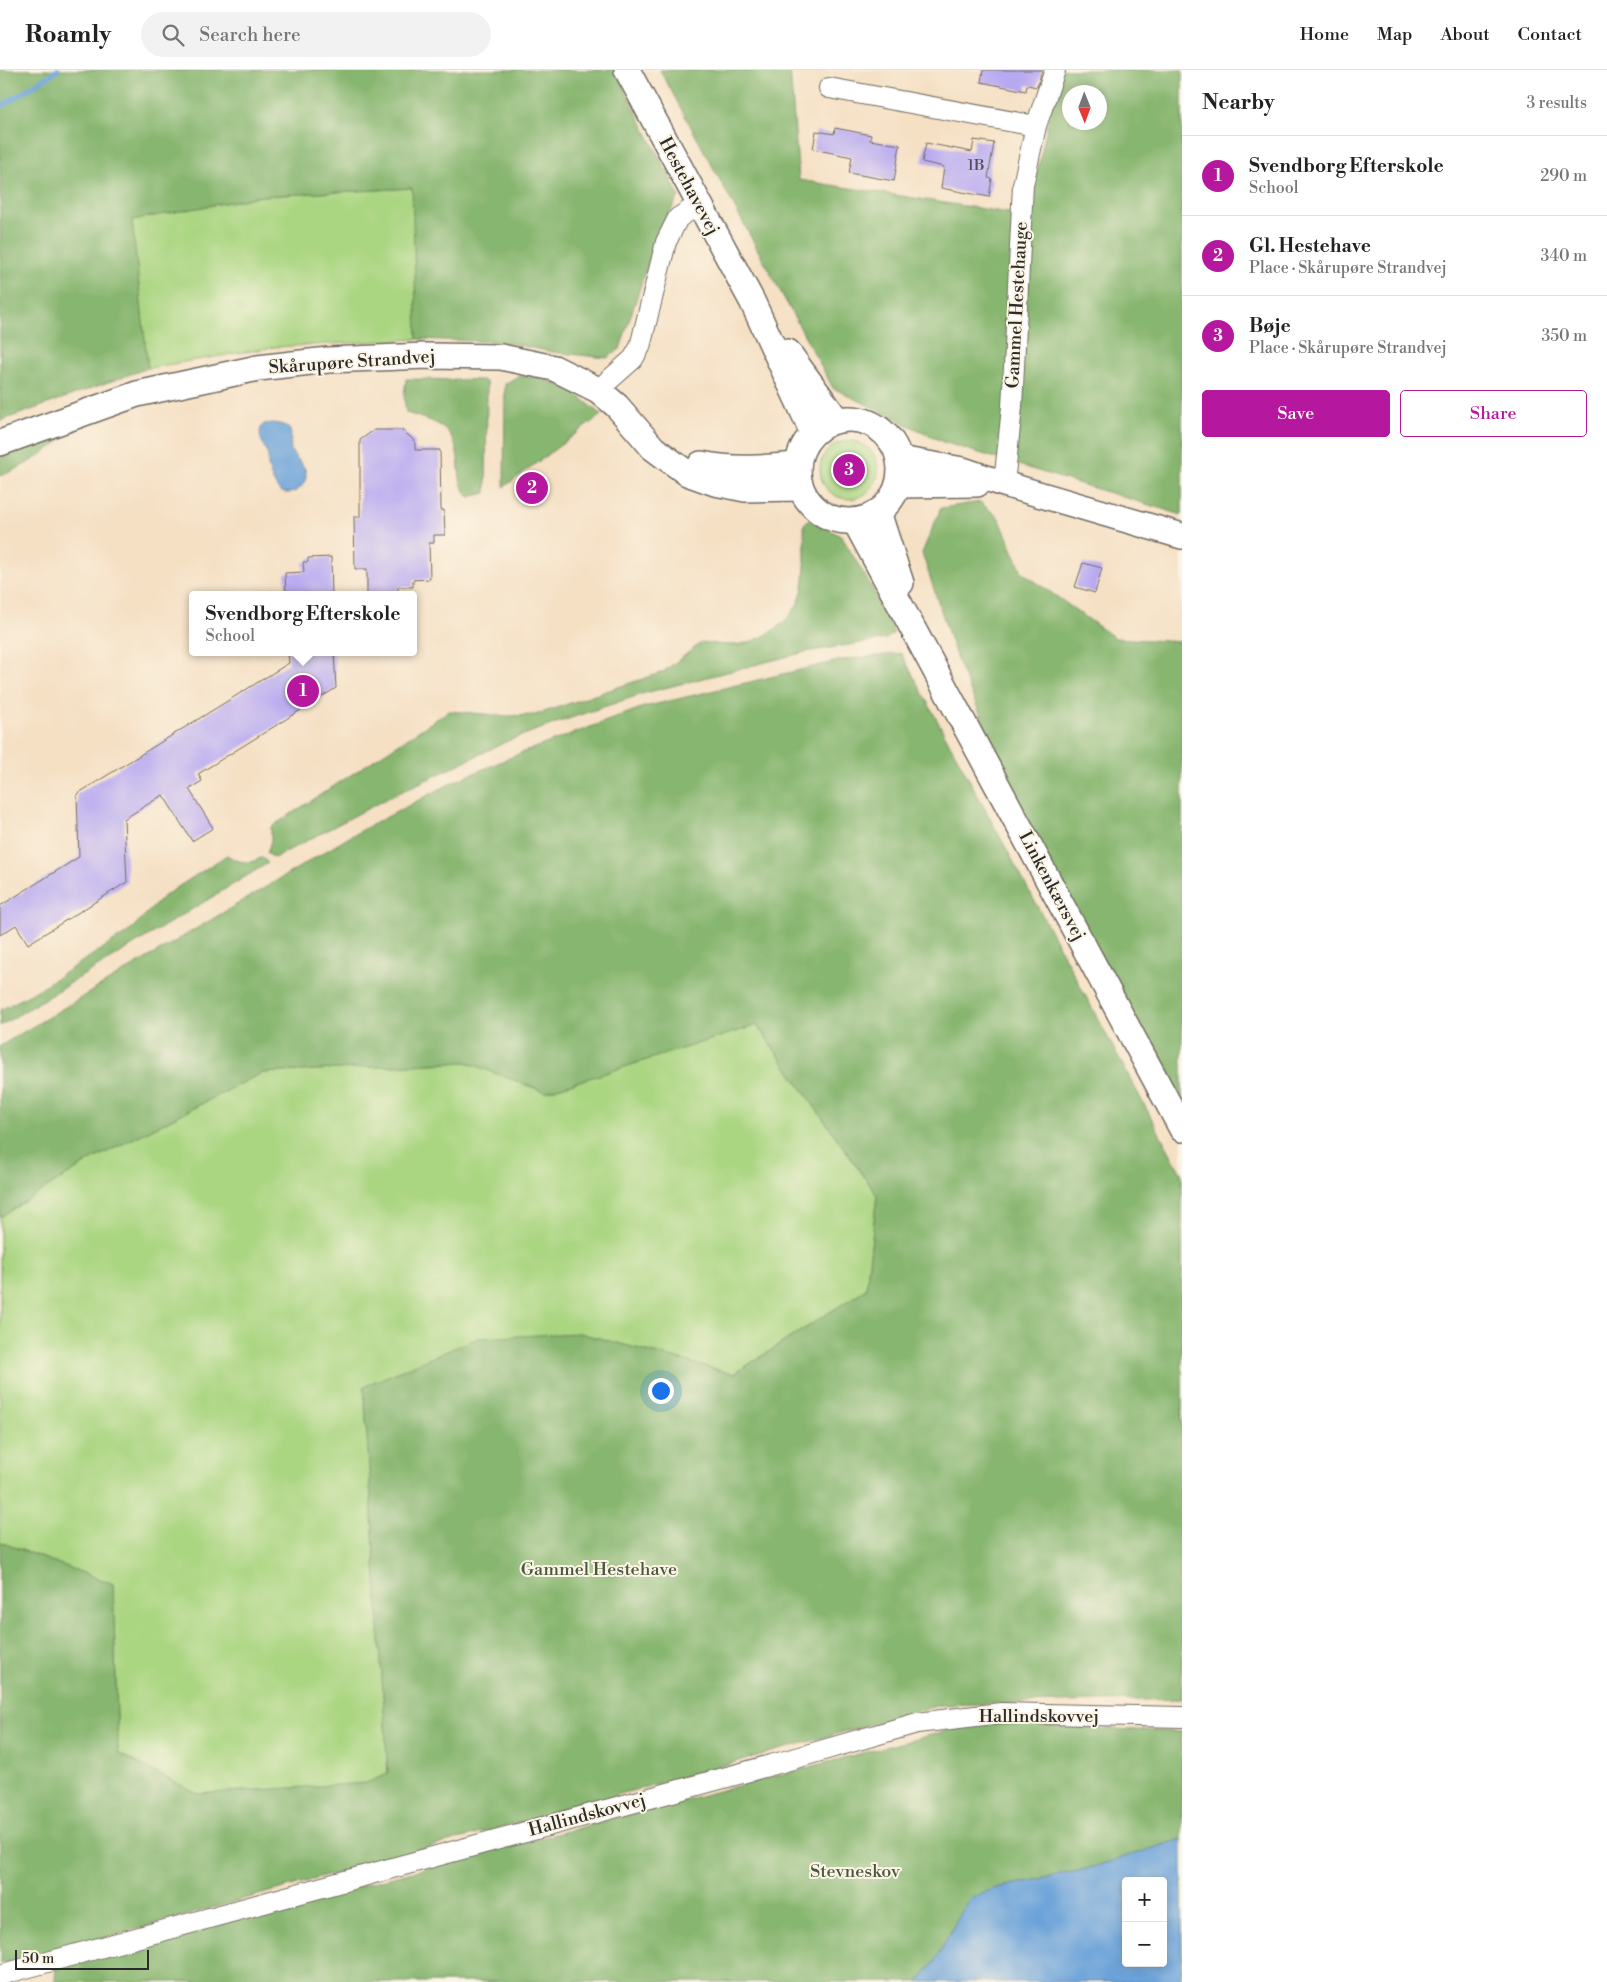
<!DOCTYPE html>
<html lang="en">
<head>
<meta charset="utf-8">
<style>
  :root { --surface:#fff; --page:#f2f2f2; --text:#222; --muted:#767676; --line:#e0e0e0; --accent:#b5179e }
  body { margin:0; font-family:"Libre Bodoni",serif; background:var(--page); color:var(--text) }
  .controls { position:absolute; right:15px; bottom:15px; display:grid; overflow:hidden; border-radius:5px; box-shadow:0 2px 8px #0003 }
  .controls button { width:45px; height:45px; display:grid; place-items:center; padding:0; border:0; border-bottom:1px solid var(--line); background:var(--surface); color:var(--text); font:25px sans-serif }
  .compass { position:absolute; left:1062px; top:15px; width:45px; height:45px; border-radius:50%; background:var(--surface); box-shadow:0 2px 8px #0003; rotate:179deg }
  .scale { position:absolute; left:15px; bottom:12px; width:134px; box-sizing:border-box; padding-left:5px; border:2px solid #2b2b2b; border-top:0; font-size:14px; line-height:18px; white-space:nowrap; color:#2b2b2b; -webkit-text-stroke:4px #fcf5e5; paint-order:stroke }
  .you { position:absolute; left:660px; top:1320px; width:18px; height:18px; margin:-12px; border:4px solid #fff; border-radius:50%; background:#1a73e8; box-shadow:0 0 0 8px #1a73e833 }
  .badge { display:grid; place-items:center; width:32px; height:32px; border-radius:50%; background:var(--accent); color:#fff; font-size:16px; font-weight:700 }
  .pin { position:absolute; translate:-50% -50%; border:2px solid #fff; box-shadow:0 1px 5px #0006 }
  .popup { position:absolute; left:189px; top:521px; width:228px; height:65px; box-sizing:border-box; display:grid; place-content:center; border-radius:5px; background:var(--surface); filter:drop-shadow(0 1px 4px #0005); font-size:16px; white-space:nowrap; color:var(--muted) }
  .popup b { font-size:19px; color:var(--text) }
  .popup::after { content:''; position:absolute; left:50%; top:100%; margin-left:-10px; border:10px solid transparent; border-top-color:var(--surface) }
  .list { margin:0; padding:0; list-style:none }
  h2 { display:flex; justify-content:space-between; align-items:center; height:65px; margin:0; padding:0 20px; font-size:21px }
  h2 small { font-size:16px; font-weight:400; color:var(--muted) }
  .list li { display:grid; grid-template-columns:32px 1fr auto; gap:15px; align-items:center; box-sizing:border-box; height:80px; padding:0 20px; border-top:1px solid var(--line) }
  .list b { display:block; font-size:19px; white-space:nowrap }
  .list p { margin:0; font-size:16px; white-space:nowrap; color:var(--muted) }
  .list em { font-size:16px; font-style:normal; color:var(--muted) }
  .actions { display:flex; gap:10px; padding:15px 20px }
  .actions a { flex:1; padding:11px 0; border:1px solid var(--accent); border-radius:5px; text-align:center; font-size:18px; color:var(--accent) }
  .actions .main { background:var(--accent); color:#fff }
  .icon { flex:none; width:28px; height:28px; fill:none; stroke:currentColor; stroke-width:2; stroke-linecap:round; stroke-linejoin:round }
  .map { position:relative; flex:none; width:1182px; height:1912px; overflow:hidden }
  header { display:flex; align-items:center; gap:30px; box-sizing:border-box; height:70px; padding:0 25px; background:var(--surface); border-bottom:1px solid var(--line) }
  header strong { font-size:24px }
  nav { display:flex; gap:28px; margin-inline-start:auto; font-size:18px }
  .search { width:350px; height:45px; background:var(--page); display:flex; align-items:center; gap:12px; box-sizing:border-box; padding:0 18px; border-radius:28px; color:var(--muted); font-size:19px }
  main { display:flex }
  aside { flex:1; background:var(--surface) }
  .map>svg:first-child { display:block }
</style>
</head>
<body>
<header>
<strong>Roamly</strong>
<div class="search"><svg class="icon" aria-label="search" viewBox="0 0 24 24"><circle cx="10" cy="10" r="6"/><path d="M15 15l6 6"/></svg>Search here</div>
<nav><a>Home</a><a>Map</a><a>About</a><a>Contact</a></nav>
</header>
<main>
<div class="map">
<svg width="1182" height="1912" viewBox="0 0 1182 1912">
  <rect width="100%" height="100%" fill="#fcf5e5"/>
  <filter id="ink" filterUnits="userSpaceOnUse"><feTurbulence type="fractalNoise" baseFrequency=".02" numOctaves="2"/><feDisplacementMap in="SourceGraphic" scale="10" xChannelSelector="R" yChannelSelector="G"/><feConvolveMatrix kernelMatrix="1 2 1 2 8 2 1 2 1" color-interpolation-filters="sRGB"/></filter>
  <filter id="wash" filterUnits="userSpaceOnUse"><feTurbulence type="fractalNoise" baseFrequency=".0096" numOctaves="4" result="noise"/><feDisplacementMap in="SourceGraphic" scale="20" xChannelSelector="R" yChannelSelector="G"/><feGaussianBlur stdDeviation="1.12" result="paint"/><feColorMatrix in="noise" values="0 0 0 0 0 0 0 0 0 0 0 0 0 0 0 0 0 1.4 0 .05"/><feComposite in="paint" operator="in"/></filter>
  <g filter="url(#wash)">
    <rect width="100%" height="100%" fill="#f5e0c4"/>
    <g fill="#aad581" stroke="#6a8056">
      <path d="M 413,118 L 417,269 L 275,277 L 148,298 L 131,150 L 262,126 Z"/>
      <circle cx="849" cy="400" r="29"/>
      <path d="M 757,955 L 877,1125 L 866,1219 L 734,1304 L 579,1263 L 364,1316 L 388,1704 L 365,1714 L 197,1724 L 118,1683 L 113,1514 L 0,1472 L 0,1147 L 93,1089 L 262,1003 L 466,992 L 545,1022 Z"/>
    </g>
    <g fill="#87b66f" stroke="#59704d" fill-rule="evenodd">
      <path d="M 0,0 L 615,0 L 679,126 L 657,165 L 620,279 L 607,288 L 552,282 L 504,272 L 417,269 L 412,118 L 262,126 L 132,150 L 148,298 L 0,351 Z"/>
      <path d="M 660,0 L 790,0 L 799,110 L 1028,146 L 1059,0 L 1182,0 L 1182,445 L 943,372 L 833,318 ZM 1070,22 L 1100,22 L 1100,52 L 1070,52 Z"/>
      <path d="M 518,306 C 527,307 537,307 546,310 C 567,315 586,331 601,345 L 504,417 L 505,314 Z"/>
      <path d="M 406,309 L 482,310 L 487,313 L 486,423 L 469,427 C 461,417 460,411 459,398 C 456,357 443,354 406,343 L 404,325 Z"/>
      <path d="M 70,363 C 48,380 27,396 0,406 L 0,388 Z"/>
      <path d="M 980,432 L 999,448 L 1022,502 L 1115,568 L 1182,572 L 1182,1040 L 1020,736 L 959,595 L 922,483 L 941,438 Z"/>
      <path d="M 810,448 L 842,467 L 871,516 L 894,563 L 886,569 L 805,582 L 645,623 L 559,652 L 510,670 L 386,729 L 274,788 L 267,783 L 271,771 L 271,757 L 449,641 L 508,646 L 535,645 L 663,602 L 702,572 C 715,574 728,576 741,574 C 764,570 792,551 800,528 C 808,506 804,477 804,454 Z"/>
      <path d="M 901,583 L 1182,1105 L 1182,1629 L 940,1635 L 54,1882 L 0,1894 L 0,1472 L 113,1514 L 118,1683 L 197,1724 L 366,1713 L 388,1704 L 364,1316 L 478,1268 L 579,1263 L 734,1304 L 866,1219 L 877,1125 L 757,955 L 545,1022 L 466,992 L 262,1003 L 93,1089 L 0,1147 L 0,976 L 353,765 L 453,712 L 521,683 L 644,637 L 842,590 Z"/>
      <path d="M 227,785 C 239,793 250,795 262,787 L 268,793 L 0,956 L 0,940 L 31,924 L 127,863 L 164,826 Z"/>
      <path d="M 976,1653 L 1182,1662 L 1182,1769 L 1083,1800 L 992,1819 L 963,1839 L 933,1894 L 918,1912 L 55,1912 L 56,1896 Z"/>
    </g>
    <g fill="#6ba2d9" stroke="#4b6682" fill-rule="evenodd">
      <path d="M 273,353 C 297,356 289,363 291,381 C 295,387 302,393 305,399 C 311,414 291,430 279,420 C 274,415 269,402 268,395 C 268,391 269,387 267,383 C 264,375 255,363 264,354 Z"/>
      <path d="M 1182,1769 L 1182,1912 L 918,1912 L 933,1894 L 963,1839 L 971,1828 L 992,1819 L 1083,1800 ZM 1126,1811 L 1163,1811 L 1163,1893 L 1126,1893 Z"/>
    </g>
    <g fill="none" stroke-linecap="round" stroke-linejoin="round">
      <path stroke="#6ba2d9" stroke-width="5.5" d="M 0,37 L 58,0"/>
    </g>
    <g id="blocks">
      <g fill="#b7a9f1">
        <path d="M 983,0 L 1042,0 L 1037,17 L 1027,15 L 1026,21 L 981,12 Z"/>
        <path d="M 835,58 L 871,65 L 870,70 L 900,75 L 894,111 L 849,103 L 852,87 L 813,79 L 816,61 L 834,64 Z"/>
        <path d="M 974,70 L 994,73 L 988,108 L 992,109 L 989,127 L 941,118 L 944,97 L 922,92 L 926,73 L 972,82 Z"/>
        <path d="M 374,360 L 402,360 L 415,371 L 415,380 L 440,380 L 441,440 L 444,440 L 445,465 L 434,465 L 434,473 L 429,473 L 430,509 L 413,510 L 413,517 L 398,517 L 398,525 L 367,525 L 367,499 L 355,499 L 354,447 L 360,447 L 360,370 Z"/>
        <path d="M 331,487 L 332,525 L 286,525 L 285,503 L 304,502 L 303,492 L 308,492 L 308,488 Z"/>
        <path d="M 1083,493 L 1102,498 L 1095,523 L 1075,517 Z"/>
        <path d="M 288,582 L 334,582 L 336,618 L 198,704 L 202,711 L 189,719 L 213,758 L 192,771 L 163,725 L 124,749 L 127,812 L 28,874 L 16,855 L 0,865 L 0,836 L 79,787 L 77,724 L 289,593 Z"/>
      </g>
    </g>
  </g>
  <g filter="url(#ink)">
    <use href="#blocks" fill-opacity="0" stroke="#726a61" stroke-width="1"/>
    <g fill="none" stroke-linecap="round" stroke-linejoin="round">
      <g stroke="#726a61" stroke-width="22">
        <g id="minor">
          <path d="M 829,18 L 1036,56"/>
          <path d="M 598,320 L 633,289 L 640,277 L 666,172 L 678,148 L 698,135"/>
          <path d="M 1004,414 L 1012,337 L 1023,115 L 1036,56 L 1055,0"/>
          <path d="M 0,1905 L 782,1692 L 917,1653 L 1001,1643 L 1182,1647"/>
        </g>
      </g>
      <g stroke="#726a61" stroke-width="28">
        <g id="tertiary">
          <path d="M 627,0 L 752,231 L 813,363"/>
          <path d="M 788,282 L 837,350"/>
          <circle cx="849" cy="400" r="51"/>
          <path d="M 0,373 L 137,324 L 258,298 L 328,290 L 426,286 L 501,287 L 554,298 L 598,320 L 617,336 L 653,378 L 687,403 L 715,413 L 745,419 L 801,418"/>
          <path d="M 899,389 L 963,400 L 1004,414 L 1182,466"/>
          <path d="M 701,394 C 736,401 763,398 798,395"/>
          <path d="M 898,415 L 977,414"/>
          <path d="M 878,442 L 901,513"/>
          <path d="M 855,451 L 1182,1059"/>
        </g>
      </g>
      <use href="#minor" stroke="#fff" stroke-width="20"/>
      <use href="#tertiary" stroke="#fff" stroke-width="25"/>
    </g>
  </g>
  <g text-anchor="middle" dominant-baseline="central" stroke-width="4" stroke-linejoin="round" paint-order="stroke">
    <g font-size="15" fill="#4e4a5c">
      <text x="976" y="95">1B</text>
    </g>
    <g font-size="18" fill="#2b2b2b" stroke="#fcf5e5">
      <text transform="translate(689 116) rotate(62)">Hestehavevej</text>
      <text transform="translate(1017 235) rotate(-87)">Gammel Hestehauge</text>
      <text transform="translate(352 292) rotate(-4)">Skårupøre Strandvej</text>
      <text transform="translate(1052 816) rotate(62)">Linkenkærsvej</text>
      <text x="1039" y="1646">Hallindskovvej</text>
      <text transform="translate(587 1745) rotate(-15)">Hallindskovvej</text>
    </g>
    <g font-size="18" fill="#4b5640" stroke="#fcf5e5">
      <text x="599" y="1499">Gammel Hestehave</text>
      <text x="855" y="1801">Stevneskov</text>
    </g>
  </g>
</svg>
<div class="controls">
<button>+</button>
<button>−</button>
</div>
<svg class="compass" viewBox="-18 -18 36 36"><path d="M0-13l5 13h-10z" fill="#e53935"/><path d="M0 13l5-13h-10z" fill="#767676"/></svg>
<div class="scale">50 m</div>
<div class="you"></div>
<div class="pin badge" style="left:303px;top:621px">1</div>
<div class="popup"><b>Svendborg Efterskole</b>School</div>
<div class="pin badge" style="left:532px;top:418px">2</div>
<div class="pin badge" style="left:849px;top:400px">3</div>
</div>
<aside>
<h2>Nearby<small>3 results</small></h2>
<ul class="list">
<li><span class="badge">1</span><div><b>Svendborg Efterskole</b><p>School</p></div><em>290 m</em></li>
<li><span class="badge">2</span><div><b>Gl. Hestehave</b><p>Place · Skårupøre Strandvej</p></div><em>340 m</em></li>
<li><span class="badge">3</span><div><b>Bøje</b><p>Place · Skårupøre Strandvej</p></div><em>350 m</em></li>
</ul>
<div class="actions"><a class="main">Save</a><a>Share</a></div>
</aside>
</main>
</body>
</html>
